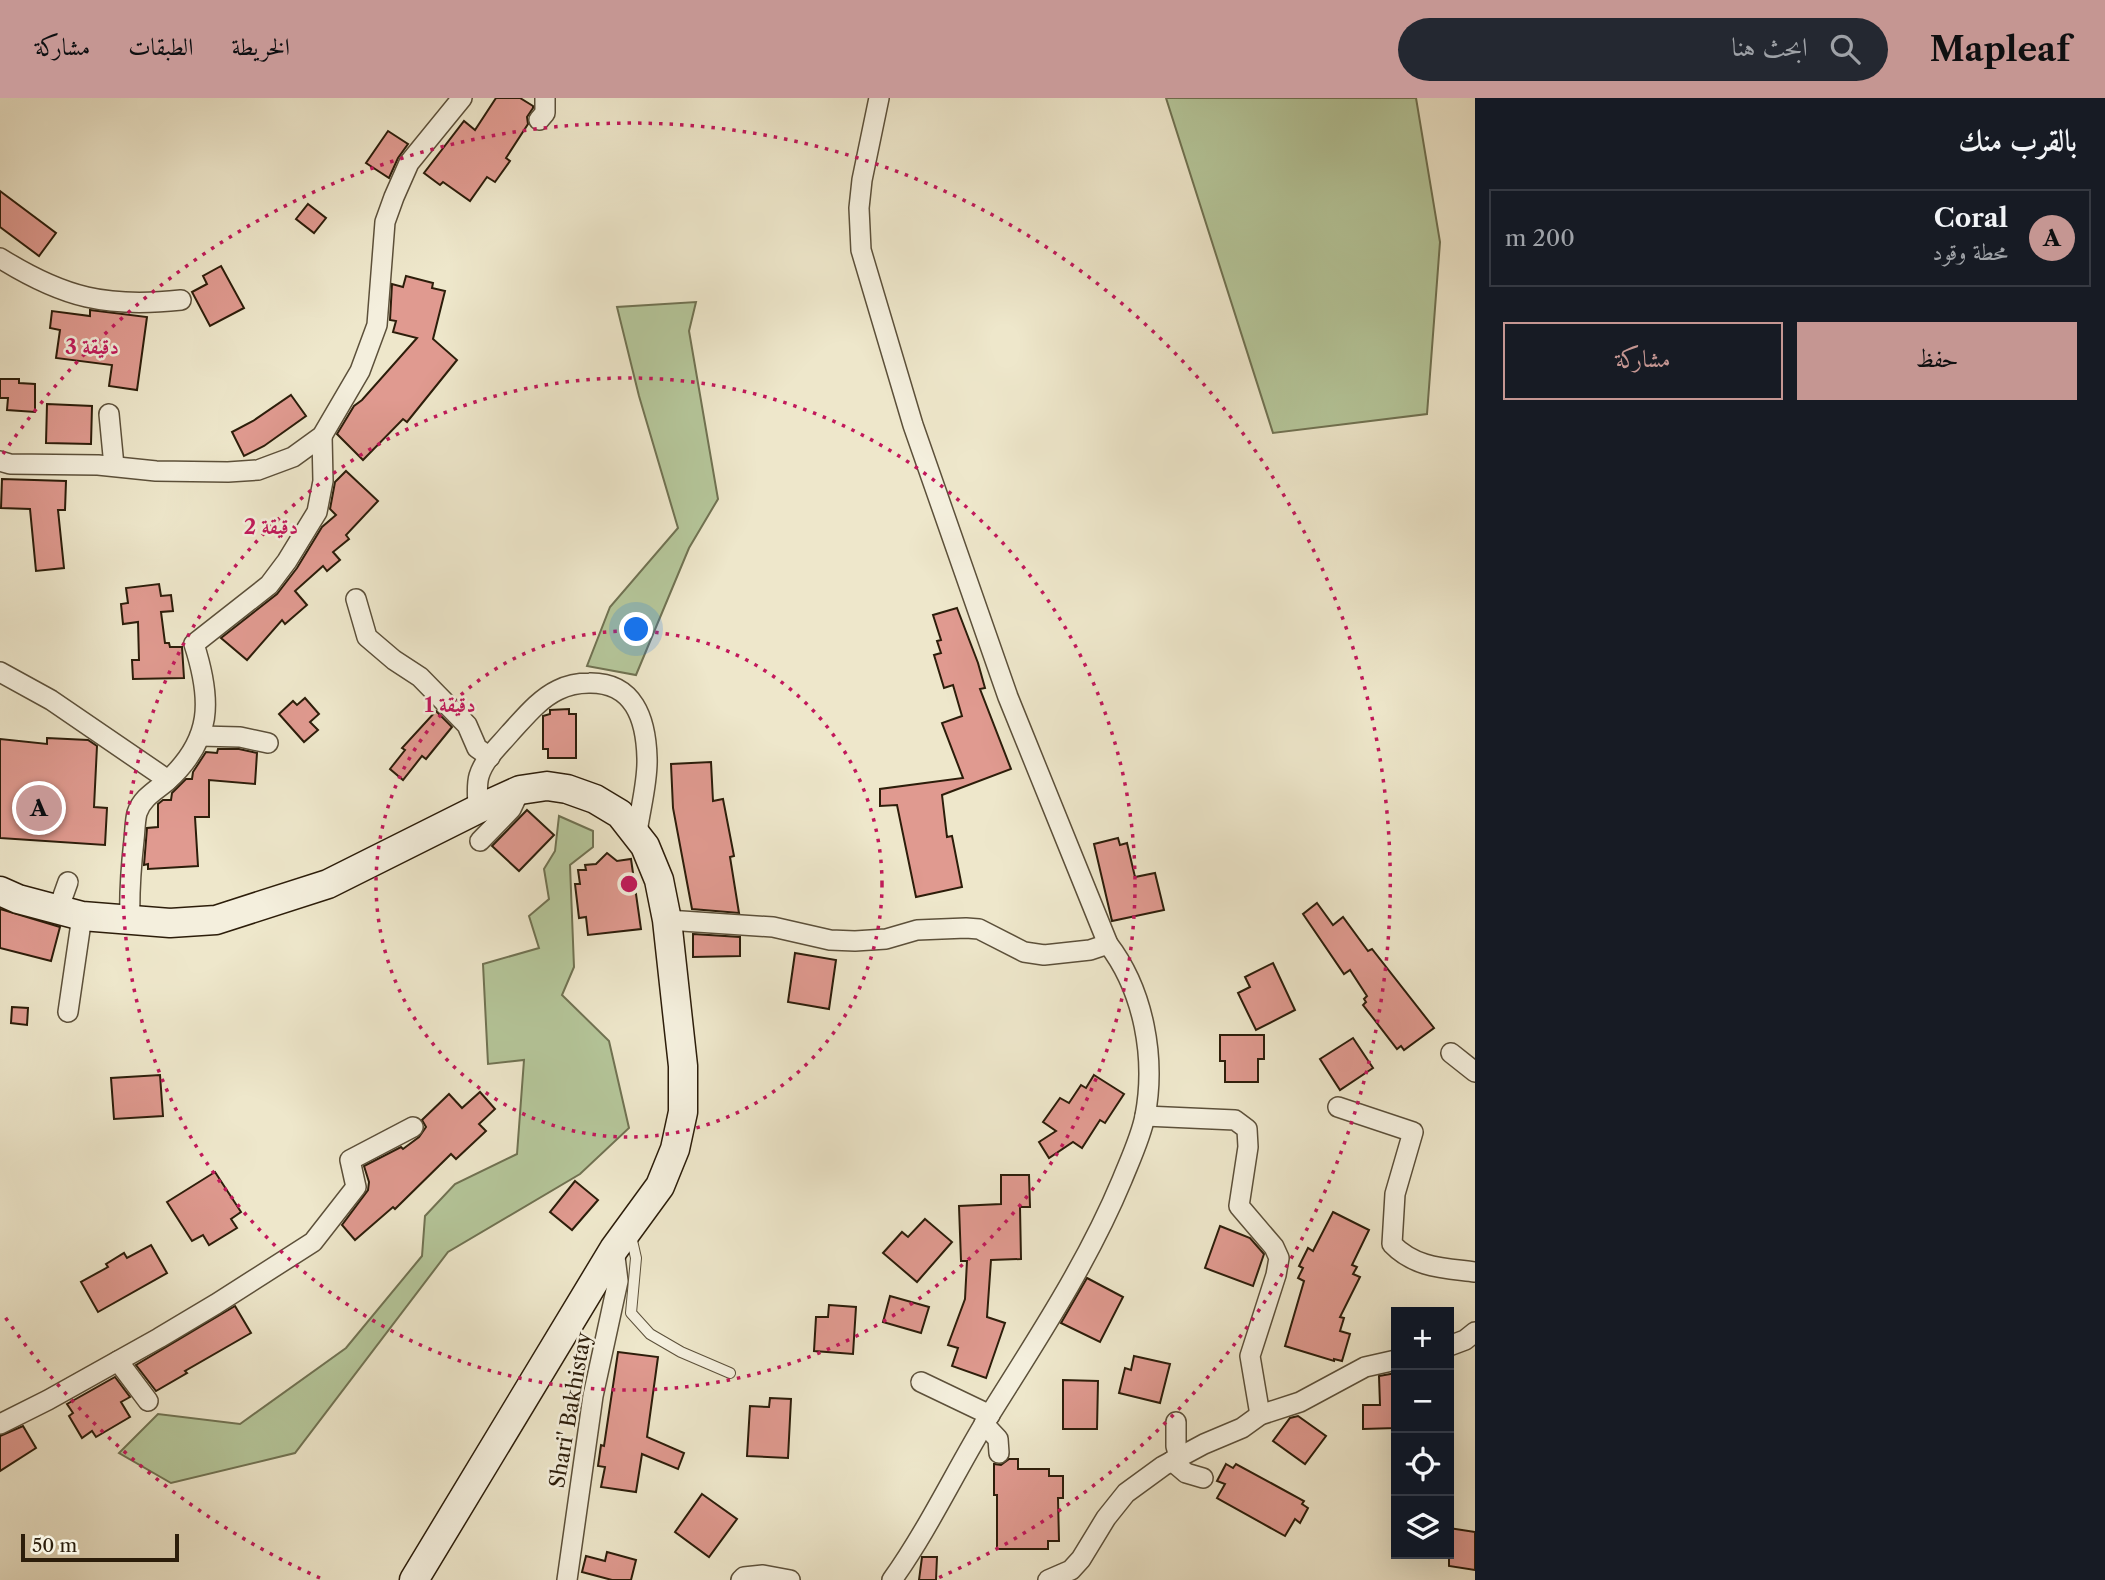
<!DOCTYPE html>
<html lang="ar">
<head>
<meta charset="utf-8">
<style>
  :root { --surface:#171b24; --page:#242831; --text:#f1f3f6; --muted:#9ea1a6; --line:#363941; --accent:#c59692 }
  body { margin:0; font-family:"Libre Caslon Text",Amiri,serif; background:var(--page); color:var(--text); direction:rtl }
  .controls { position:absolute; right:21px; bottom:21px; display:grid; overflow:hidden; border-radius:0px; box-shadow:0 7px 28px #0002 }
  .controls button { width:63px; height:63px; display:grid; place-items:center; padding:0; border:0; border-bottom:2px solid var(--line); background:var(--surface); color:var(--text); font:35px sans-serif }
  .scale { position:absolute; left:21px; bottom:18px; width:158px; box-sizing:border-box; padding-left:7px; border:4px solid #2c1d0a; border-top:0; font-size:19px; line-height:24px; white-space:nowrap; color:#2c1d0a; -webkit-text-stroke:5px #f4efdd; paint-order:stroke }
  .you { position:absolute; left:637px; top:532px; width:24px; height:24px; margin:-18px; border:5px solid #fff; border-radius:50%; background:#1a73e8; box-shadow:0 0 0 10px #1a73e833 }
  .badge { display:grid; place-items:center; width:46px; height:46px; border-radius:50%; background:var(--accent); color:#111; font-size:23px; font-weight:700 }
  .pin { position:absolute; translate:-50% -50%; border:4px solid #fff; box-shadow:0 2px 7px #0006 }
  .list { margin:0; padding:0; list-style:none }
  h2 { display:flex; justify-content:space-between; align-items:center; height:91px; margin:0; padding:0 28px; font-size:30px }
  h2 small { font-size:23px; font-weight:400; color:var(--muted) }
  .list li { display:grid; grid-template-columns:46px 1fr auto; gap:21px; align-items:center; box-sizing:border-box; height:98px; margin:0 14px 14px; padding:0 14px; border:2px solid var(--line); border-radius:0px }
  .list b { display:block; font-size:26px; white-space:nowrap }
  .list p { margin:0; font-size:23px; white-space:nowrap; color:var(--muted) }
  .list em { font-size:23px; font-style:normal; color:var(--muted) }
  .actions { display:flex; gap:14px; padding:21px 28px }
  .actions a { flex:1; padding:16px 0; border:2px solid var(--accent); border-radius:0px; text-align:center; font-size:24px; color:var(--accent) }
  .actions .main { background:var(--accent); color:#111 }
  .icon { flex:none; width:38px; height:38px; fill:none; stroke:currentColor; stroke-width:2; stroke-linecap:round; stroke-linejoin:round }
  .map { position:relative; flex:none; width:1475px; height:1482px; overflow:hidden; direction:ltr }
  header { display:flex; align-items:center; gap:42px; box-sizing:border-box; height:98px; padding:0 35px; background:var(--accent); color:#111 }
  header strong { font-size:33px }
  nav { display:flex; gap:38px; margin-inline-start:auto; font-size:24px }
  .search { width:490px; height:63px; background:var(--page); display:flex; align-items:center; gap:18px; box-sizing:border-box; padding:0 24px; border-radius:38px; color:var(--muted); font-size:26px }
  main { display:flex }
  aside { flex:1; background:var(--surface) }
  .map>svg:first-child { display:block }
</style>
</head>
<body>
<header>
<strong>Mapleaf</strong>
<div class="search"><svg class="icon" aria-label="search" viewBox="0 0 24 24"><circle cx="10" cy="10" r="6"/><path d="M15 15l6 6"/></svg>ابحث هنا</div>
<nav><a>الخريطة</a><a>الطبقات</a><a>مشاركة</a></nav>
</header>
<main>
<aside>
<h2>بالقرب منك<small></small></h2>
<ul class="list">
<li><span class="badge">A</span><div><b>Coral</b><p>محطة وقود</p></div><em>200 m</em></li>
</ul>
<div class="actions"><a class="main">حفظ</a><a>مشاركة</a></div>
</aside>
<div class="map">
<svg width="1475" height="1482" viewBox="0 0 1475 1482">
  <rect width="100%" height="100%" fill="#eee7cb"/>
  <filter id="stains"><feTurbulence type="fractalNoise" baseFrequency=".00286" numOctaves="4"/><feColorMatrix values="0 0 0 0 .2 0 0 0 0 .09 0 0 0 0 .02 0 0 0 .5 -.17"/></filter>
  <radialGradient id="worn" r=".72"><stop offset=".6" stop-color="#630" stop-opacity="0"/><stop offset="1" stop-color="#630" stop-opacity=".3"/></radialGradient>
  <g fill="#b5c69a" stroke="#707252" stroke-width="2">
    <path d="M 1166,0 L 1416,0 L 1440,144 L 1427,316 L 1273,335 Z"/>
    <path d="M 696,204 L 689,233 L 718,401 L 689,450 L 636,577 L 587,568 L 610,509 L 678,430 L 639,298 L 617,209 Z"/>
    <path d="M 559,718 L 593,733 L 593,749 L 570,767 L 574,869 L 562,897 L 609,943 L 629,1030 L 580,1076 L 448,1154 L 295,1355 L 171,1385 L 119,1355 L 158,1316 L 240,1326 L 346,1250 L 422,1158 L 425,1118 L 455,1086 L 517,1056 L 524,962 L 488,966 L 483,866 L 539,850 L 529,818 L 549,801 L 544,771 L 555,753 Z"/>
  </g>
  <g fill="#e09a90" stroke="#2c1d0a" stroke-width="2">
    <path d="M 496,0 L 520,0 L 533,8 L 533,10 L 527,19 L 528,26 L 506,60 L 510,63 L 495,84 L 487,79 L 470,103 L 443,84 L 440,87 L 424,75 L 464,23 L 475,32 Z"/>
    <path d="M 388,33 L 408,46 L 398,60 L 389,80 L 366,65 Z"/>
    <path d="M 0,93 L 56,135 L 39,158 L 0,129 Z"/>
    <path d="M 308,106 L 326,120 L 314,135 L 296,121 Z"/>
    <path d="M 221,168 L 244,210 L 210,228 L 192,194 L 207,186 L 203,178 Z"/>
    <path d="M 406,178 L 433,185 L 432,190 L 445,193 L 433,241 L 457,262 L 407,324 L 403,321 L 363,362 L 337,336 L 354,308 L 362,302 L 417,240 L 393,234 L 396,223 L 390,222 L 392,186 L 403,189 Z"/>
    <path d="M 90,212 L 147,219 L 137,292 L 109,288 L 112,267 L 56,260 L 60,232 L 50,230 L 52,213 L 90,218 Z"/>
    <path d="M 0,281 L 19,281 L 19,285 L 35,286 L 35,314 L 7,312 L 8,300 L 0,300 Z"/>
    <path d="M 291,297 L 306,318 L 264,348 L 244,358 L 232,334 L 253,323 Z"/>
    <path d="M 47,306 L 92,308 L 91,346 L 46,345 Z"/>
    <path d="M 346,373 L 378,403 L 346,437 L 349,441 L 333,454 L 340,462 L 327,473 L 323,468 L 295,493 L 307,507 L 285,526 L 282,522 L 247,562 L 221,540 L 277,496 L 297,470 L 322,429 L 336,417 L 330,411 L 335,384 Z"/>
    <path d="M 2,381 L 66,383 L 65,412 L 58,412 L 64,470 L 36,473 L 30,411 L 1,410 Z"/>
    <path d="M 159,486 L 161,498 L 171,497 L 173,513 L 161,514 L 165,545 L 169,545 L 170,549 L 182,549 L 184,580 L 133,581 L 132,562 L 139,562 L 138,524 L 123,526 L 121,506 L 128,505 L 126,490 Z"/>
    <path d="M 957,510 L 978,565 L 985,590 L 980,591 L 1011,671 L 942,697 L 947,739 L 952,738 L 962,789 L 916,799 L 897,707 L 880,708 L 880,691 L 963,680 L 942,625 L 962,618 L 953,587 L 944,590 L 934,557 L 941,555 L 937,543 L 941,542 L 933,517 Z"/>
    <path d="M 305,600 L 319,616 L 310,624 L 318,632 L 304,644 L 279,616 L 293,603 L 297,607 Z"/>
    <path d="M 569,611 L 569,616 L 576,616 L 576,660 L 548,660 L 548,651 L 543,651 L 543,618 L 550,616 L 550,612 Z"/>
    <path d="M 436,613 L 452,629 L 426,661 L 422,658 L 403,682 L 390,671 L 405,652 L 402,650 Z"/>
    <path d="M 47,640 L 88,642 L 97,648 L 94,709 L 107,710 L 105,747 L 0,740 L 0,641 L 47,646 Z"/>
    <path d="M 218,651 L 239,651 L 257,655 L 255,686 L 209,682 L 209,719 L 195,719 L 198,768 L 148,771 L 148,766 L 144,767 L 147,730 L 158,729 L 158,706 L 163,702 L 171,702 L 172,695 L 186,681 L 192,681 L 193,674 L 206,654 L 217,655 Z"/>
    <path d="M 711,664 L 713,703 L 723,701 L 734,758 L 730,759 L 739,815 L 692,811 L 673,710 L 671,666 Z"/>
    <path d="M 527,712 L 554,737 L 519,773 L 492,748 Z"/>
    <path d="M 1118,740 L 1120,747 L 1127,745 L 1135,779 L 1155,775 L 1164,812 L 1112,823 L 1094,746 Z"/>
    <path d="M 607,755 L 617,763 L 631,761 L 641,831 L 588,837 L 586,819 L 579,820 L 575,786 L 580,786 L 578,772 L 586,772 L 585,767 L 596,766 Z"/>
    <path d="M 1317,805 L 1333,827 L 1343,819 L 1368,853 L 1372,851 L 1434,930 L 1404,952 L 1401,948 L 1397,951 L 1363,907 L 1366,904 L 1364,901 L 1367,898 L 1350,872 L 1344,876 L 1303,816 Z"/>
    <path d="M 0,811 L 60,829 L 51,863 L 0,850 Z"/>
    <path d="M 693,836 L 740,839 L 740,858 L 693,859 Z"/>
    <path d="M 795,855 L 836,862 L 829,911 L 788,904 Z"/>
    <path d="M 1273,865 L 1295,912 L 1256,932 L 1238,895 L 1250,889 L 1245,879 Z"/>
    <path d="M 12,909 L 28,910 L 27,927 L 11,925 Z"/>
    <path d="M 1220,937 L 1264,937 L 1264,961 L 1258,961 L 1258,984 L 1225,984 L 1225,963 L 1220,963 Z"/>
    <path d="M 1353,940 L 1373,970 L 1340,992 L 1320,961 Z"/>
    <path d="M 160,977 L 163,1018 L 114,1021 L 111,980 Z"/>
    <path d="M 1094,977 L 1124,996 L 1105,1025 L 1100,1022 L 1082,1050 L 1073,1044 L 1049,1060 L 1039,1044 L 1056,1033 L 1043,1024 L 1060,1000 L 1069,1005 L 1081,987 L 1086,990 Z"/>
    <path d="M 480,994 L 495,1011 L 479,1026 L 486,1033 L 456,1061 L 451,1056 L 395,1111 L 393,1109 L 355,1142 L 342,1127 L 368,1092 L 369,1084 L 364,1068 L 401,1049 L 403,1051 L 419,1039 L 426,1029 L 422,1022 L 449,996 L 462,1010 Z"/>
    <path d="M 215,1074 L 241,1114 L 231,1121 L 237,1130 L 209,1147 L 203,1137 L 192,1143 L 167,1104 Z"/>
    <path d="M 1001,1077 L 1029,1077 L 1030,1109 L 1020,1109 L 1021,1161 L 991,1162 L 987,1219 L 1005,1225 L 986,1280 L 952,1268 L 958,1250 L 948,1247 L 965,1201 L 967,1163 L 961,1163 L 959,1108 L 1001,1106 Z"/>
    <path d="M 575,1083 L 598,1102 L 572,1132 L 550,1114 Z"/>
    <path d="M 1333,1114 L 1369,1132 L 1352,1167 L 1357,1169 L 1353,1176 L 1360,1179 L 1340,1219 L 1344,1220 L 1340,1233 L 1350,1236 L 1342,1263 L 1334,1261 L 1334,1263 L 1285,1248 L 1304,1183 L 1298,1180 L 1303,1170 L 1299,1168 L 1308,1150 L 1313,1153 Z"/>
    <path d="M 925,1121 L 952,1144 L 917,1184 L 883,1155 L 902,1134 L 908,1139 Z"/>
    <path d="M 1220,1128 L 1250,1140 L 1264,1156 L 1253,1188 L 1205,1170 Z"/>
    <path d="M 151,1147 L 167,1175 L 98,1214 L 81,1184 L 108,1169 L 106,1166 L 124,1155 L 127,1160 Z"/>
    <path d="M 1087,1180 L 1123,1199 L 1100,1244 L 1061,1225 Z"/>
    <path d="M 890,1198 L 929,1209 L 921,1235 L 883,1224 Z"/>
    <path d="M 829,1207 L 856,1209 L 853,1256 L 814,1253 L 816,1219 L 828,1219 Z"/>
    <path d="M 235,1208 L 251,1235 L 185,1273 L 187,1275 L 156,1293 L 136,1267 Z"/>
    <path d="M 618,1254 L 658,1259 L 647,1339 L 684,1355 L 678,1371 L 642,1356 L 636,1394 L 601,1389 L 605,1369 L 598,1368 L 601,1347 L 604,1348 Z"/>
    <path d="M 1134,1258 L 1170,1266 L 1160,1305 L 1119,1295 L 1125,1270 L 1131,1272 Z"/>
    <path d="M 1396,1275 L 1396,1330 L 1363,1331 L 1363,1307 L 1380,1307 L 1379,1278 Z"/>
    <path d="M 115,1279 L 130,1299 L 121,1304 L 130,1319 L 96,1339 L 92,1333 L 82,1340 L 69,1318 L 73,1315 L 67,1306 Z"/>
    <path d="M 1063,1282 L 1098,1283 L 1097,1331 L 1063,1331 Z"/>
    <path d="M 770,1300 L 791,1301 L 788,1360 L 747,1358 L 750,1308 L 769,1309 Z"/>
    <path d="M 1298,1318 L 1326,1338 L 1305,1366 L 1273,1343 L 1290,1320 Z"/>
    <path d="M 23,1328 L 36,1350 L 0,1373 L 0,1338 Z"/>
    <path d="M 1009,1361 L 1018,1361 L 1018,1371 L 1049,1371 L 1049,1378 L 1063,1378 L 1063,1400 L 1058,1400 L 1059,1443 L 1048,1443 L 1048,1451 L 997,1451 L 997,1397 L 994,1397 L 994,1366 L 1001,1367 Z"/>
    <path d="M 1226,1366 L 1233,1370 L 1236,1366 L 1304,1403 L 1302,1406 L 1308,1410 L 1300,1425 L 1295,1421 L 1285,1438 L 1217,1400 L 1225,1386 L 1217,1383 Z"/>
    <path d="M 702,1396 L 737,1421 L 709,1459 L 675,1434 Z"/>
    <path d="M 1449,1430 L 1475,1434 L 1475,1472 L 1449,1468 Z"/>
    <path d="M 607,1454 L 636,1462 L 631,1482 L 612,1482 L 582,1474 L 586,1458 L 605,1463 Z"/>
    <path d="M 922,1459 L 937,1459 L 936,1482 L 919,1482 Z"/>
  </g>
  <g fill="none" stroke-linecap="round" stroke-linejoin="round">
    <g stroke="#5c503a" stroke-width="12">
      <path id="lane" d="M 631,1138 L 636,1160 L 631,1215 L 650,1236 L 681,1254 L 730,1275"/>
    </g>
    <g stroke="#5c503a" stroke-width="22">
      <g id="street">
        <path d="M 879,0 L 862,82 L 859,110 L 861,152 L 913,327 L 1008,599 L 1108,846 C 1144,893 1156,960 1145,1018 C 1141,1039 1130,1062 1122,1082 C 1087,1166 1037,1241 989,1318 C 956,1372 929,1430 892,1482"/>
        <path d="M 539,22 L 545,15 L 545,0"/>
        <path d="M 0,160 C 64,200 107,210 181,202"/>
        <path d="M 109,316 L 114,368"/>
        <path d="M 0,363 L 10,366 L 98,367 L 156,373 L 228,374 L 258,372 L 293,359 L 322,338 L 360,273 L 377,227 L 385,124 L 394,99 L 409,65 L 462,0"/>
        <path d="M 356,501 L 367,539 L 394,562 L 420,579 L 467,627 L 477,650 L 490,659"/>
        <path d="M 0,574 L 51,602 L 168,682"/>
        <path d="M 200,638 L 240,639 L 268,645"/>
        <path d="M 478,711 C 478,701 476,688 479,678 C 484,661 499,648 510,635 C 524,620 539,601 558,592 C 568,587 579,585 589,585 C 634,584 646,621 647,660 C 648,684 640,711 637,735"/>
        <path d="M 480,743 L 511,711 L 520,692"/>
        <path d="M 58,812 L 68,784"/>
        <path d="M 667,822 L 773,829 L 830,842 L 855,843 L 886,841 L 917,832 L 966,830 L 979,831 L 1024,854 L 1044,857 L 1090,852 L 1108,846"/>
        <path d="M 130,823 C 129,795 131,769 134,742 C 135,733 135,723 137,715 C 142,700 155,693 166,684 C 213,642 212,602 194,546 L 269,487 L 287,463 L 317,414 L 323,383 L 322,338"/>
        <path d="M 68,914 L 82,818"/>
        <path d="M 1451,955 L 1475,974"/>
        <path d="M 1338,1009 L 1413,1034 L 1395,1096 L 1392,1146 C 1415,1170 1444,1170 1475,1174"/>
        <path d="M 1145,1018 L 1235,1022 L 1247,1031 L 1248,1049 L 1239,1108 L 1274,1149 L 1279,1160 L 1276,1177 L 1250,1258 L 1260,1317"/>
        <path d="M 1449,1248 L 1465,1242 L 1475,1234"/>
        <path d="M 118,1263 L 148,1303"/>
        <path d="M 921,1284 L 990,1317"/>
        <path d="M 1176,1324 L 1176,1348 L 1179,1359"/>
        <path d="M 0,1326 L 48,1302 L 159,1240 L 216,1206 L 313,1144 L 356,1089 L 350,1062 L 413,1029"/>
        <path d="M 984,1326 L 998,1341 L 999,1355"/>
        <path d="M 1172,1363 L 1186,1375 L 1203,1380"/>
        <path d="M 567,1482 L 593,1298 L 618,1183 L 614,1151"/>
        <path d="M 741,1482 L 744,1479 L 763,1477 L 790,1482"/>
        <path d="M 1048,1482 L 1071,1472 L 1081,1461 L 1106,1420 L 1126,1395 L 1163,1368 L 1204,1346 L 1242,1330 L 1260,1317 L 1300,1304 L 1365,1269 L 1396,1262"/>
      </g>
    </g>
    <g stroke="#2c1d0a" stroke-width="31">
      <path id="secondary" d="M 0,793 L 18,801 L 82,818 L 170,825 L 216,822 L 328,786 L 478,711 L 520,692 L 547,688 L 567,691 L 595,701 L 620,716 L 645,748 L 659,782 L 667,822 L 683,968 L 683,1014 L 675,1051 L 660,1088 L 614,1151 L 414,1482"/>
    </g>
    <use href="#lane" stroke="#f4efdd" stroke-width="10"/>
    <use href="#street" stroke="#f4efdd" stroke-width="19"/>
    <use href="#secondary" stroke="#f4efdd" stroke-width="28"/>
  </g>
  <g fill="none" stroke="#c2185b" stroke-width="3.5" stroke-dasharray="3.5 7">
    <circle cx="629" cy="786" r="253"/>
    <circle cx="629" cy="786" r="506"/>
    <path d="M320 1480A760 760 0 0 1 3 1216M3 356A760 760 0 1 1 938 1480"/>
  </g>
  <g text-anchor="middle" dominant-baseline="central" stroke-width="5" stroke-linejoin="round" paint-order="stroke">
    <g font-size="21" fill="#2c1d0a" stroke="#f4efdd">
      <text transform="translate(570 1312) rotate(-80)">Shari' Bakhistay</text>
    </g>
  </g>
  <circle cx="629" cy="786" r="10" fill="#c2185b" stroke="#f4efdd" stroke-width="3.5"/>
  <g font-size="21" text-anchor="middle" font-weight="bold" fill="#c2185b" stroke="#f4efdd" stroke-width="5" stroke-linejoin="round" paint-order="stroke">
    <text x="92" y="256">3 دقيقة</text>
    <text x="271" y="436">2 دقيقة</text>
    <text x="450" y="614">1 دقيقة</text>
  </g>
  <rect width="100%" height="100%" filter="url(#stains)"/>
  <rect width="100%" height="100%" fill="url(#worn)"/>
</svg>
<div class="controls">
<button>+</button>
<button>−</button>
<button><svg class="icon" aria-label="locate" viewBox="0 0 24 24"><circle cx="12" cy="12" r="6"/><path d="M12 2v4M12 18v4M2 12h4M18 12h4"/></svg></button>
<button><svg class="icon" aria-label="layers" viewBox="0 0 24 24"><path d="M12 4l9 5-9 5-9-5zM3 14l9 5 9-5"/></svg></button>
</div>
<div class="scale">50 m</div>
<div class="you"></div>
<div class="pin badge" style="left:39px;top:710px">A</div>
</div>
</main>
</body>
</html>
